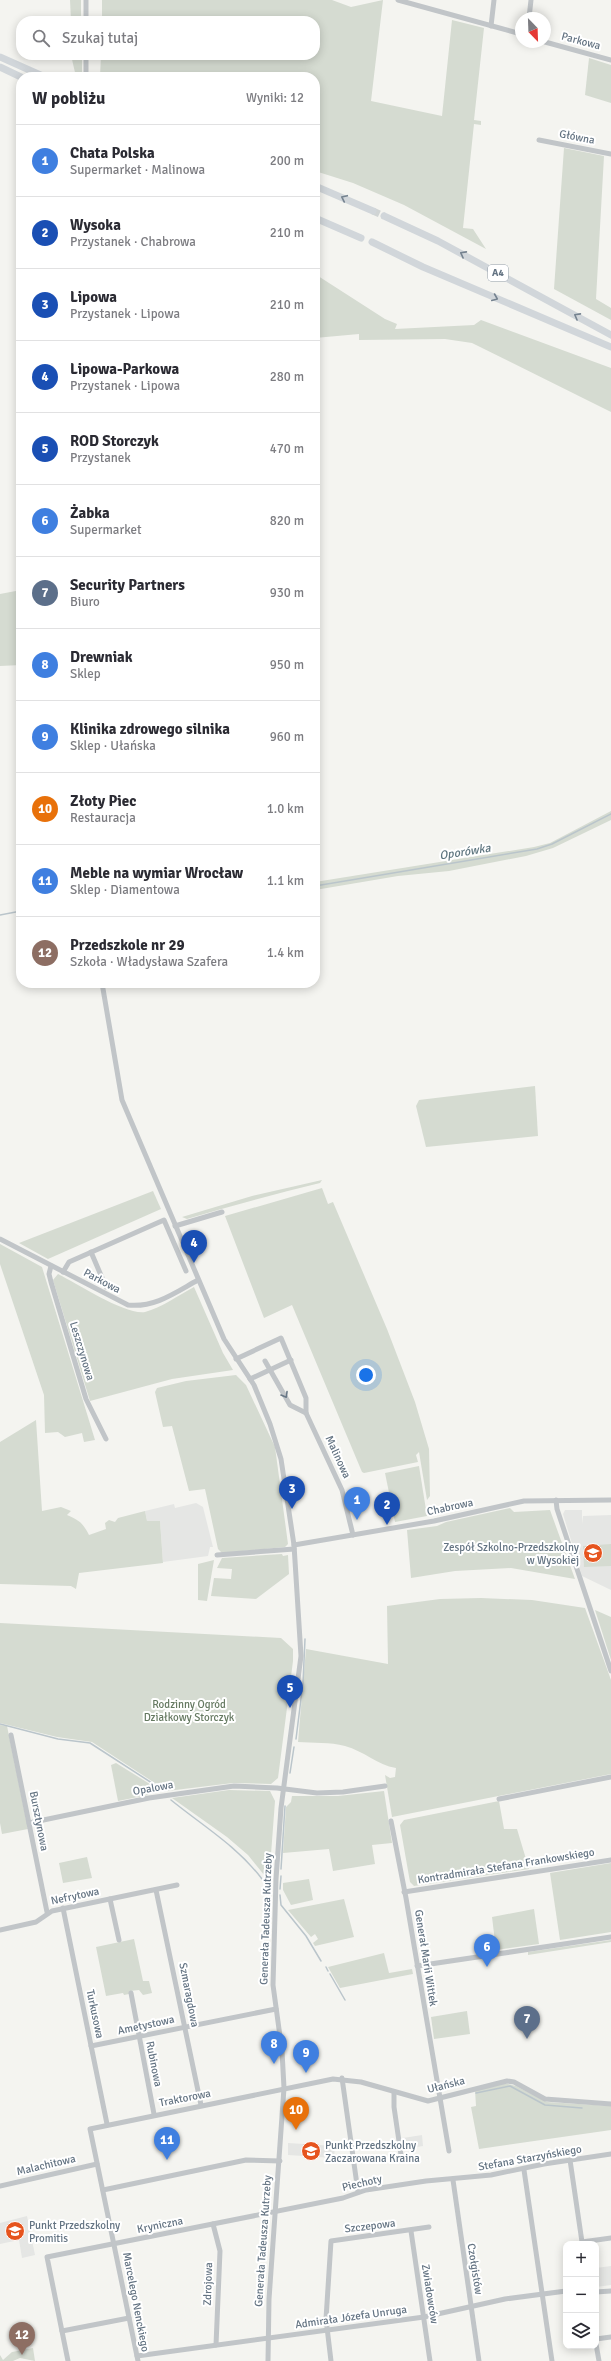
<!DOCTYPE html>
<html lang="pl">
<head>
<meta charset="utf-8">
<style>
  :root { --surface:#fff; --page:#f2f2f3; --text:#2b2b33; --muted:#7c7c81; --line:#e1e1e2; --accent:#0f766e }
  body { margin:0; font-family:Signika,sans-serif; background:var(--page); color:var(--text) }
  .controls { position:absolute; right:12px; bottom:12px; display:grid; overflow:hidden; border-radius:8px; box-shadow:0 2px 10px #0003 }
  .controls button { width:36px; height:36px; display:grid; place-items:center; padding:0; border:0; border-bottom:1px solid var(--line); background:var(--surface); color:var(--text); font:20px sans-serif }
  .compass { position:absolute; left:515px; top:12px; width:36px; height:36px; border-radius:50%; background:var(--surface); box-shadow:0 2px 10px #0003; rotate:157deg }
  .you { position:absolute; left:366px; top:1375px; width:14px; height:14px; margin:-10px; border:3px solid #fff; border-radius:50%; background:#1a73e8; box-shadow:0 0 0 6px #1a73e833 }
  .badge { display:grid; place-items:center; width:26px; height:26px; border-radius:50%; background:var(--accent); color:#fff; font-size:13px; font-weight:700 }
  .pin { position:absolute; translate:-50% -33px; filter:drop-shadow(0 1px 2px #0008) }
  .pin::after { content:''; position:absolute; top:21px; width:14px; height:12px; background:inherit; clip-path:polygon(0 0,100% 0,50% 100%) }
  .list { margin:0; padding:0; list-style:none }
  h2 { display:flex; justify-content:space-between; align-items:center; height:52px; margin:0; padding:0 16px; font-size:17px }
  h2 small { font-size:13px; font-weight:400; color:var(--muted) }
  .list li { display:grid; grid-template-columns:26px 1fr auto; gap:12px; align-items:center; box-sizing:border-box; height:72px; padding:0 16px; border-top:1px solid var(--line) }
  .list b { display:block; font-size:15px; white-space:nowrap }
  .list p { margin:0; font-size:13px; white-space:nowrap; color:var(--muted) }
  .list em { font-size:13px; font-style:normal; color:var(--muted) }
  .icon { flex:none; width:22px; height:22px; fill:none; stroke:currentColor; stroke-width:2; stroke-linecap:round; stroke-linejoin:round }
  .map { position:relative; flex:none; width:611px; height:2361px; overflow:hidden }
  .search { position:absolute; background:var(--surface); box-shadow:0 2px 10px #0003; left:16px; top:16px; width:304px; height:44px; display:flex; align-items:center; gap:10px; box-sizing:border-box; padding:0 14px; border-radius:16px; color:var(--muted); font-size:15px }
  .panel { position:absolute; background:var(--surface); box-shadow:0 2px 10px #0003; left:16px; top:72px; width:304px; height:916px; border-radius:16px }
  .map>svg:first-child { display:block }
</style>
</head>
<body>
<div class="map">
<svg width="611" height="2361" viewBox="0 0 611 2361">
  <rect width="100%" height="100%" fill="#f4f4f0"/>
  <g fill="#e5e6e4">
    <path d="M 196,1503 L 203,1507 L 213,1547 L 210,1547 L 208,1556 L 163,1562 L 160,1521 L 147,1521 L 145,1511 L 174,1504 L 175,1508 Z"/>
    <path d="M 565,1510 L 582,1510 L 582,1524 L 583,1516 L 611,1515 L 611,1590 L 582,1576 L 567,1527 L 582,1525 L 567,1527 L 563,1514 Z"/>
    <path d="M 422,2135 L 423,2146 L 406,2149 L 404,2147 L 403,2138 Z"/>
    <path d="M 288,2143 L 335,2146 L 334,2158 L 288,2155 Z"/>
    <path d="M 27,2216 L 35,2255 L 22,2258 L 19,2240 L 0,2244 L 0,2223 Z"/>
    <path d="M 611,2266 L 611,2285 L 596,2287 L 596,2268 Z"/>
  </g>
  <g fill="#d5dbd1">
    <path d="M 70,0 L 81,0 L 81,21 L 71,21 Z"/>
    <path d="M 102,0 L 332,0 L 351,7 L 383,0 L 371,101 L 442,116 L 452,20 L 484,28 L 474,120 L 481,121 L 481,125 L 474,124 L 463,228 L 473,229 L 486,249 L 404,205 L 353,183 L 315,171 L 315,77 L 100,77 L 101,55 L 315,55 L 315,21 L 102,21 Z"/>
    <path d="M 82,55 L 82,77 L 76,77 L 71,55 Z"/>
    <path d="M 589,58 L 611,65 L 611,103 L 585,95 Z"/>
    <path d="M 564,148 L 604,156 L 596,299 L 611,308 L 611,320 L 554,289 Z"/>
    <path d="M 315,274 L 385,319 L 397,324 L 395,329 L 474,325 L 481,320 L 611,368 L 611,412 L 472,343 L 445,339 L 359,340 L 359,334 L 315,338 Z"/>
    <path d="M 21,590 L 21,665 L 0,666 L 0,594 Z"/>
    <path d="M 611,811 L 611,820 L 553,848 L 526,856 L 449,871 L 398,876 L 315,890 L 315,882 L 534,847 L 550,843 Z"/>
    <path d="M 535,1086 L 538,1136 L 426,1147 L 416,1106 L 419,1100 Z"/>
    <path d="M 322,1180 L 320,1183 C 275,1194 231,1206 187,1219 L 182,1217 L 252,1196 Z"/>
    <path d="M 322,1188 L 328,1204 L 333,1202 L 387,1329 L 415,1402 L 429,1449 L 430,1496 L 427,1500 L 419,1452 L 416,1455 L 418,1462 L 364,1473 L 362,1472 L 292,1305 L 264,1318 L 225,1216 Z"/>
    <path d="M 153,1191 L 161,1209 L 48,1259 L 19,1243 Z"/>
    <path d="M 0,1244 L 42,1267 L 95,1440 L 84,1442 L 82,1433 L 65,1437 L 58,1432 L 45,1433 L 44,1395 L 0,1264 Z"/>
    <path d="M 58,1274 C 78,1284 125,1315 145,1312 C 161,1308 179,1295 194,1287 L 223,1353 L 233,1370 L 172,1379 L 90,1401 L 53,1280 Z"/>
    <path d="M 236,1375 L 246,1385 L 275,1447 L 288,1544 L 285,1547 L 222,1553 L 218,1549 L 205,1489 L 189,1491 L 172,1426 L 163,1427 L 155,1392 L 157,1388 L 186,1381 Z"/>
    <path d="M 36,1420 L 42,1511 L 61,1507 L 71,1511 L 67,1515 C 79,1520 83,1523 89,1535 L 106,1529 L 105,1523 L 109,1520 L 115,1522 L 118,1518 L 145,1511 L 147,1521 L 160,1521 L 163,1563 L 79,1573 L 76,1589 L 71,1586 L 0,1584 L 0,1442 Z"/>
    <path d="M 419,1466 L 427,1516 L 395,1522 L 385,1473 Z"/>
    <path d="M 510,1508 L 514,1512 L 550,1510 L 575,1579 L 511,1568 L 455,1571 L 411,1578 L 407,1530 L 437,1526 L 446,1522 Z"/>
    <path d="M 611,1544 L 611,1566 L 584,1567 L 583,1546 Z"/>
    <path d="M 282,1554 L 283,1556 L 288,1555 L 289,1574 L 256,1599 L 211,1596 L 214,1578 L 231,1579 L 232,1569 L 217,1568 L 222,1558 Z"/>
    <path d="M 214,1560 L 207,1601 L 198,1600 L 198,1564 Z"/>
    <path d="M 481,1598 L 532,1600 L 585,1608 L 611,1680 L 611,1774 L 392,1817 L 385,1775 L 390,1778 L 395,1777 L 396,1768 C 377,1765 364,1751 345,1746 C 330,1742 313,1743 298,1742 L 306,1649 L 388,1664 L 387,1606 L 440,1599 Z"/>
    <path d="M 595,1610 L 611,1617 L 611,1660 Z"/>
    <path d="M 0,1623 L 281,1638 L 293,1649 L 293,1661 L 278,1778 L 271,1784 L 233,1783 L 167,1791 L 92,1742 L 57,1737 L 0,1723 Z"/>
    <path d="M 0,1725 L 7,1726 L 28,1829 L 2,1834 L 0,1823 Z"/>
    <path d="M 116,1763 L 153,1786 L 148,1795 L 118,1801 L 111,1765 Z"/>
    <path d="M 229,1790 L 270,1791 L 275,1801 L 269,1881 L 248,1855 L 227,1837 L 172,1798 Z"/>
    <path d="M 384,1791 L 392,1843 L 372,1845 L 375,1864 L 333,1871 L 329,1849 L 283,1853 L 286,1807 L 291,1802 L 292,1796 L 338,1796 Z"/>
    <path d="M 499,1801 L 504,1829 L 517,1829 L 529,1869 L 414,1886 L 410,1882 L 400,1825 L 404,1820 Z"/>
    <path d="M 87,1857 L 92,1878 L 63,1883 L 59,1863 Z"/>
    <path d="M 611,1863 L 611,1932 L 560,1940 L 550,1873 Z"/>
    <path d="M 309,1879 L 313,1900 L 291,1905 L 283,1890 L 283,1883 Z"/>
    <path d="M 344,1899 L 354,1937 L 315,1946 L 313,1943 L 318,1939 L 315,1934 L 311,1937 L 288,1910 Z"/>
    <path d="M 534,1909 L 539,1944 L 496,1950 L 492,1917 Z"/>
    <path d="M 134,1939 L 143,1981 L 149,1981 L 152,1993 L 143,1995 L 139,1990 L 130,1991 L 129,1994 L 124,1995 L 123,1993 L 106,1996 L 96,1947 Z"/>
    <path d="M 611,1940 L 611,1942 L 528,1955 L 528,1952 Z"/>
    <path d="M 384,1953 L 389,1973 L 412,1969 L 413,1974 L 340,1988 L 328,1967 Z"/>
    <path d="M 467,2011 L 470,2034 L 434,2039 L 431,2017 Z"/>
    <path d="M 504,2083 L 516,2086 L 547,2102 L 611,2106 L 611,2130 L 479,2149 L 471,2107 L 476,2106 L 475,2090 Z"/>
    <path d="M 33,2348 L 35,2361 L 20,2358 L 13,2361 L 0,2361 L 0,2355 L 3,2360 L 12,2352 Z"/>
  </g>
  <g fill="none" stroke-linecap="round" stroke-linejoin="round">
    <g stroke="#bac5cb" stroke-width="1.5">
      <path d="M 315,886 L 537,849 L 552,844 L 611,814"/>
      <path d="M 0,915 L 21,911"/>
      <path d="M 0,1724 L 58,1739 L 90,1743 L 155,1785"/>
      <path d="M 296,1739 L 303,1683 L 305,1639"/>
      <path d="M 290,1773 L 294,1747"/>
      <path d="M 171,1800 C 203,1826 237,1846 262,1879"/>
      <path d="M 281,1869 L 285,1806"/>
      <path d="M 280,1889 L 281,1876"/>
      <path d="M 280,1895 L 281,1905 L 306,1936 L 321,1961"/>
      <path d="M 326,1967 L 328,1971"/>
      <path d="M 330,1974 L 345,2000"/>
      <path d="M 476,2093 L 510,2086 L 545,2105 L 582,2108"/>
    </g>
    <path stroke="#d0d4d4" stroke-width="7" stroke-dasharray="7 3.5" stroke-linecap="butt" d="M 373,211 L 384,216"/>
    <g stroke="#c1c5c8" stroke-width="5">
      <path d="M 86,0 L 86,21"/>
      <path d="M 398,0 L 521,34"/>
      <path d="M 529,18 L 531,0"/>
      <path d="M 491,26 L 494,0"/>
      <path d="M 545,42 L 611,60"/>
      <path d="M 86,55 L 86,77"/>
      <path d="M 539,140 L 611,154"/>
      <path d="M 102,983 L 122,1100 L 224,1339 L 254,1385 L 270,1424 L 281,1459 L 294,1545 L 301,1656 L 281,1808 L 276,1879 L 273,1985 L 282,2051 L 284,2088 L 269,2299 L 268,2361"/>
      <path d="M 175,1226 L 222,1212"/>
      <path d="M 0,1239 L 128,1305 C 155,1308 176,1292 198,1280"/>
      <path d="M 91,1252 L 106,1287"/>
      <path d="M 51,1266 L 49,1274 L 51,1282 L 86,1399 L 106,1439"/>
      <path d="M 63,1272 L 69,1262 L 164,1220 L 186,1271"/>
      <path d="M 236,1359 L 281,1338 L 306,1398 L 306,1413 L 342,1490 L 353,1535"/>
      <path d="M 265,1361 L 290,1405 L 306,1413"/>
      <path d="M 250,1379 L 291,1360"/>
      <path d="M 556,1500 L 557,1509 L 611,1671"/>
      <path d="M 294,1545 L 434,1521 L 524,1501 L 611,1500"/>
      <path d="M 217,1555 L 294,1549"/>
      <path d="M 11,1735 L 47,1912"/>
      <path d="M 499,1799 L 611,1777"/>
      <path d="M 391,1821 L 406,1898 L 449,2151"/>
      <path d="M 29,1823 L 149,1798 L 234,1786 L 277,1788 L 317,1793 L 343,1792 L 385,1786"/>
      <path d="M 156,1890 L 201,2105"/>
      <path d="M 404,1892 L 611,1860"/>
      <path d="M 110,1899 L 119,1940"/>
      <path d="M 63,1908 L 107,2124"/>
      <path d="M 0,1930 L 36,1922 L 52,1911 L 177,1885"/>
      <path d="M 417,1966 L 611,1937"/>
      <path d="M 131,1993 L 154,2114"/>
      <path d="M 91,2046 L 276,2009"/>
      <path d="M 342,2078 L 358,2192"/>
      <path d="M 394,2092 L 394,2107 L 401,2155"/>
      <path d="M 570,2160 L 582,2242 L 611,2238"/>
      <path d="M 524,2170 L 552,2361"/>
      <path d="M 453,2180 L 479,2361"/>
      <path d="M 0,2186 L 97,2164"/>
      <path d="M 103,2190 L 246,2160 L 280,2161"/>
      <path d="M 213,2224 L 220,2251 L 216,2345"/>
      <path d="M 411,2231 L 430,2361"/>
      <path d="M 596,2292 L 611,2291"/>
      <path d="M 62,2331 L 129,2318"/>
      <path d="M 596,2339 L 611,2337"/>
      <path d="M 596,2344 L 599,2361"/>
      <path d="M 137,2356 L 424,2317 L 505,2299 L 566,2291"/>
      <path d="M 68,2361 L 47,2257 L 343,2198 L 366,2190 L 426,2181 L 491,2175 L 544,2164 L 611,2154"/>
      <path d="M 138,2361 L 90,2129 L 333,2079 L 361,2082 L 428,2101 L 507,2081 L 514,2082 L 545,2099 L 611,2104"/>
      <path d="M 331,2361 L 326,2319 L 331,2241 L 429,2227"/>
    </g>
    <g stroke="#d1d6da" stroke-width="7">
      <path d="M 0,57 L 45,77"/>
      <path d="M 0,67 L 21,77"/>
      <path d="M 315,186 L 373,211"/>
      <path d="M 384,216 L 438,241 L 611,335"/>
      <path d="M 315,218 L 361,238"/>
      <path d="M 372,242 L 423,267 L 611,347"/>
    </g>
  </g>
  <defs><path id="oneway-chevron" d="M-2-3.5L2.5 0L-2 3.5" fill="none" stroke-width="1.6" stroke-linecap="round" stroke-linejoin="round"/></defs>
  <g stroke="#74828f">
    <use href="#oneway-chevron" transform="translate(344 198) rotate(-155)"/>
    <use href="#oneway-chevron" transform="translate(463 254) rotate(-152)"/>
    <use href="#oneway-chevron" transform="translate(495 298) rotate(23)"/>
    <use href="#oneway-chevron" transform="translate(577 316) rotate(-151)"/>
  </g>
  <use stroke="#687786" href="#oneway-chevron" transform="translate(285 1395) rotate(60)"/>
  <defs>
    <g id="school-disc" transform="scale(1)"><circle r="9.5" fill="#e6541e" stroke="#fff"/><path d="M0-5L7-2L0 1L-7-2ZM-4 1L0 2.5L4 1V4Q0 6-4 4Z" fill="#fff"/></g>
  </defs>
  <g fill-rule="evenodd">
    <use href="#school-disc" x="593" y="1553"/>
    <use href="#school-disc" x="311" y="2151"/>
    <use href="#school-disc" x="15" y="2231"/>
  </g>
  <g text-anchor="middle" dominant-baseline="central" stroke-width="4" stroke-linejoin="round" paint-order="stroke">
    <rect fill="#fff" stroke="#929da8" stroke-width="1" x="488" y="265" width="20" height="16" rx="3"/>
    <g font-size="10" font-weight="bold" fill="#637382">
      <text x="498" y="273">A4</text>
    </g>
    <g font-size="11" fill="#637382" stroke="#fff">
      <text transform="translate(581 41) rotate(15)">Parkowa</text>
      <text transform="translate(577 137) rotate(11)">Główna</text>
      <text transform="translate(102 1281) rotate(28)">Parkowa</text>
      <text transform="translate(82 1351) rotate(73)">Leszczynowa</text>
      <text transform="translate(338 1457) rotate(65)">Malinowa</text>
      <text transform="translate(450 1507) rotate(-12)">Chabrowa</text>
      <text transform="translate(153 1788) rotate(-10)">Opalowa</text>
      <text transform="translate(39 1821) rotate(79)">Bursztynowa</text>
      <text transform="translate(506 1866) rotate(-9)">Kontradmirała Stefana Frankowskiego</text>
      <text transform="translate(75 1896) rotate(-12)">Nefrytowa</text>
      <text transform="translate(266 1919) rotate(-88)">Generała Tadeusza Kutrzeby</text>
      <text transform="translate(426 1958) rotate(81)">Generał Marii Wittek</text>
      <text transform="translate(189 1995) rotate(79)">Szmaragdowa</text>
      <text transform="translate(95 2014) rotate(78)">Turkusowa</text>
      <text transform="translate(146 2025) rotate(-12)">Ametystowa</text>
      <text transform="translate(154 2064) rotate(79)">Rubinowa</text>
      <text transform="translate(446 2085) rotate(-14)">Ułańska</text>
      <text transform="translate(185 2098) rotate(-11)">Traktorowa</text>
      <text transform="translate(530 2158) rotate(-10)">Stefana Starzyńskiego</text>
      <text transform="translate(46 2165) rotate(-13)">Malachitowa</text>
      <text transform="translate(362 2183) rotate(-13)">Piechoty</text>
      <text transform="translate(160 2225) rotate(-11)">Kryniczna</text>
      <text transform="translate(370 2226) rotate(-7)">Szczepowa</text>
      <text transform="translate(263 2241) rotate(-86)">Generała Tadeusza Kutrzeby</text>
      <text transform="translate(475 2269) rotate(81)">Czołgistów</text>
      <text transform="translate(208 2284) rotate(-88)">Zdrojowa</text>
      <text transform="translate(430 2294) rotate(81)">Zwiadowców</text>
      <text transform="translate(136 2302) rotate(79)">Marcelego Nenckiego</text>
      <text transform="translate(351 2317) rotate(-8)">Admirała Józefa Unruga</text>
    </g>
    <g font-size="11" fill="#637382" stroke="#fff" text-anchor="start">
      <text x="579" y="1547" text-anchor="end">Zespół Szkolno-Przedszkolny<tspan x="579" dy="13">w Wysokiej</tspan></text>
      <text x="325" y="2145">Punkt Przedszkolny<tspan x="325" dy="13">Zaczarowana Kraina</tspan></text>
      <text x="29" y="2225">Punkt Przedszkolny<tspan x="29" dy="13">Promitis</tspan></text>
    </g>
    <g font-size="11" fill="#657961" stroke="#fff">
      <text x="189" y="1704">Rodzinny Ogród<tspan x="189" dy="13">Działkowy Storczyk</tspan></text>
    </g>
    <g font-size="12" font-style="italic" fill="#5e757f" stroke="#fff">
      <text transform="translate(465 852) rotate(-9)">Oporówka</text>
    </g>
  </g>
</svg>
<div class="controls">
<button>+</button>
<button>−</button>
<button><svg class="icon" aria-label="layers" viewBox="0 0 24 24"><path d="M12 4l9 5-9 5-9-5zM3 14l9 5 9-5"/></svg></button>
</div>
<svg class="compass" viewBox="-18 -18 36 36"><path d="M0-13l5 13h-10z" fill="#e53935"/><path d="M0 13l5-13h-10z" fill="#7c7c81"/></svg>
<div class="you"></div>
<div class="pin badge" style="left:357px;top:1520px;background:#3f7fe0">1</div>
<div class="pin badge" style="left:387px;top:1525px;background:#1a4fb4">2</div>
<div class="pin badge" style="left:292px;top:1509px;background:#1a4fb4">3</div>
<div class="pin badge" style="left:194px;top:1263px;background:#1a4fb4">4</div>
<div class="pin badge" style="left:290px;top:1708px;background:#1a4fb4">5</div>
<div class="pin badge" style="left:487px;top:1967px;background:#3f7fe0">6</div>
<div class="pin badge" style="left:527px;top:2039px;background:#5c6f8a">7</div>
<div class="pin badge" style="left:274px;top:2064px;background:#3f7fe0">8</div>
<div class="pin badge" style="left:306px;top:2073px;background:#3f7fe0">9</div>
<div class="pin badge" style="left:296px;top:2130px;background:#e8710a">10</div>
<div class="pin badge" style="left:167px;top:2160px;background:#3f7fe0">11</div>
<div class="pin badge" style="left:22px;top:2355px;background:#8d6e63">12</div>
<div class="search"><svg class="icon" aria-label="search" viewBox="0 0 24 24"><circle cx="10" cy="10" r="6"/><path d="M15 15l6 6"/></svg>Szukaj tutaj</div>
<section class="panel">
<h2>W pobliżu<small>Wyniki: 12</small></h2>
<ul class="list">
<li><span class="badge" style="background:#3f7fe0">1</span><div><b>Chata Polska</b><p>Supermarket · Malinowa</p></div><em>200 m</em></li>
<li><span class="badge" style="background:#1a4fb4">2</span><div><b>Wysoka</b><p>Przystanek · Chabrowa</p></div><em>210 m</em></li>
<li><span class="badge" style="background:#1a4fb4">3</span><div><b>Lipowa</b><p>Przystanek · Lipowa</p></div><em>210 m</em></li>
<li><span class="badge" style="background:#1a4fb4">4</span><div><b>Lipowa-Parkowa</b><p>Przystanek · Lipowa</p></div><em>280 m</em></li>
<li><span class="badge" style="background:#1a4fb4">5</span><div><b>ROD Storczyk</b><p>Przystanek</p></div><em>470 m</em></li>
<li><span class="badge" style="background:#3f7fe0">6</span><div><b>Żabka</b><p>Supermarket</p></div><em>820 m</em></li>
<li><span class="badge" style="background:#5c6f8a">7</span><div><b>Security Partners</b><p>Biuro</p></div><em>930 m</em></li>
<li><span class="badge" style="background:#3f7fe0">8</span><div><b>Drewniak</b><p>Sklep</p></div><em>950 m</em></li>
<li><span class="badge" style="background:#3f7fe0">9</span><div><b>Klinika zdrowego silnika</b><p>Sklep · Ułańska</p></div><em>960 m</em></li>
<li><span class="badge" style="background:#e8710a">10</span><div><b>Złoty Piec</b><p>Restauracja</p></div><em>1.0 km</em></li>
<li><span class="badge" style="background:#3f7fe0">11</span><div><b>Meble na wymiar Wrocław</b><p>Sklep · Diamentowa</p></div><em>1.1 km</em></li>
<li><span class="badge" style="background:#8d6e63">12</span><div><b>Przedszkole nr 29</b><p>Szkoła · Władysława Szafera</p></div><em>1.4 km</em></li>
</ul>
</section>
</div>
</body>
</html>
